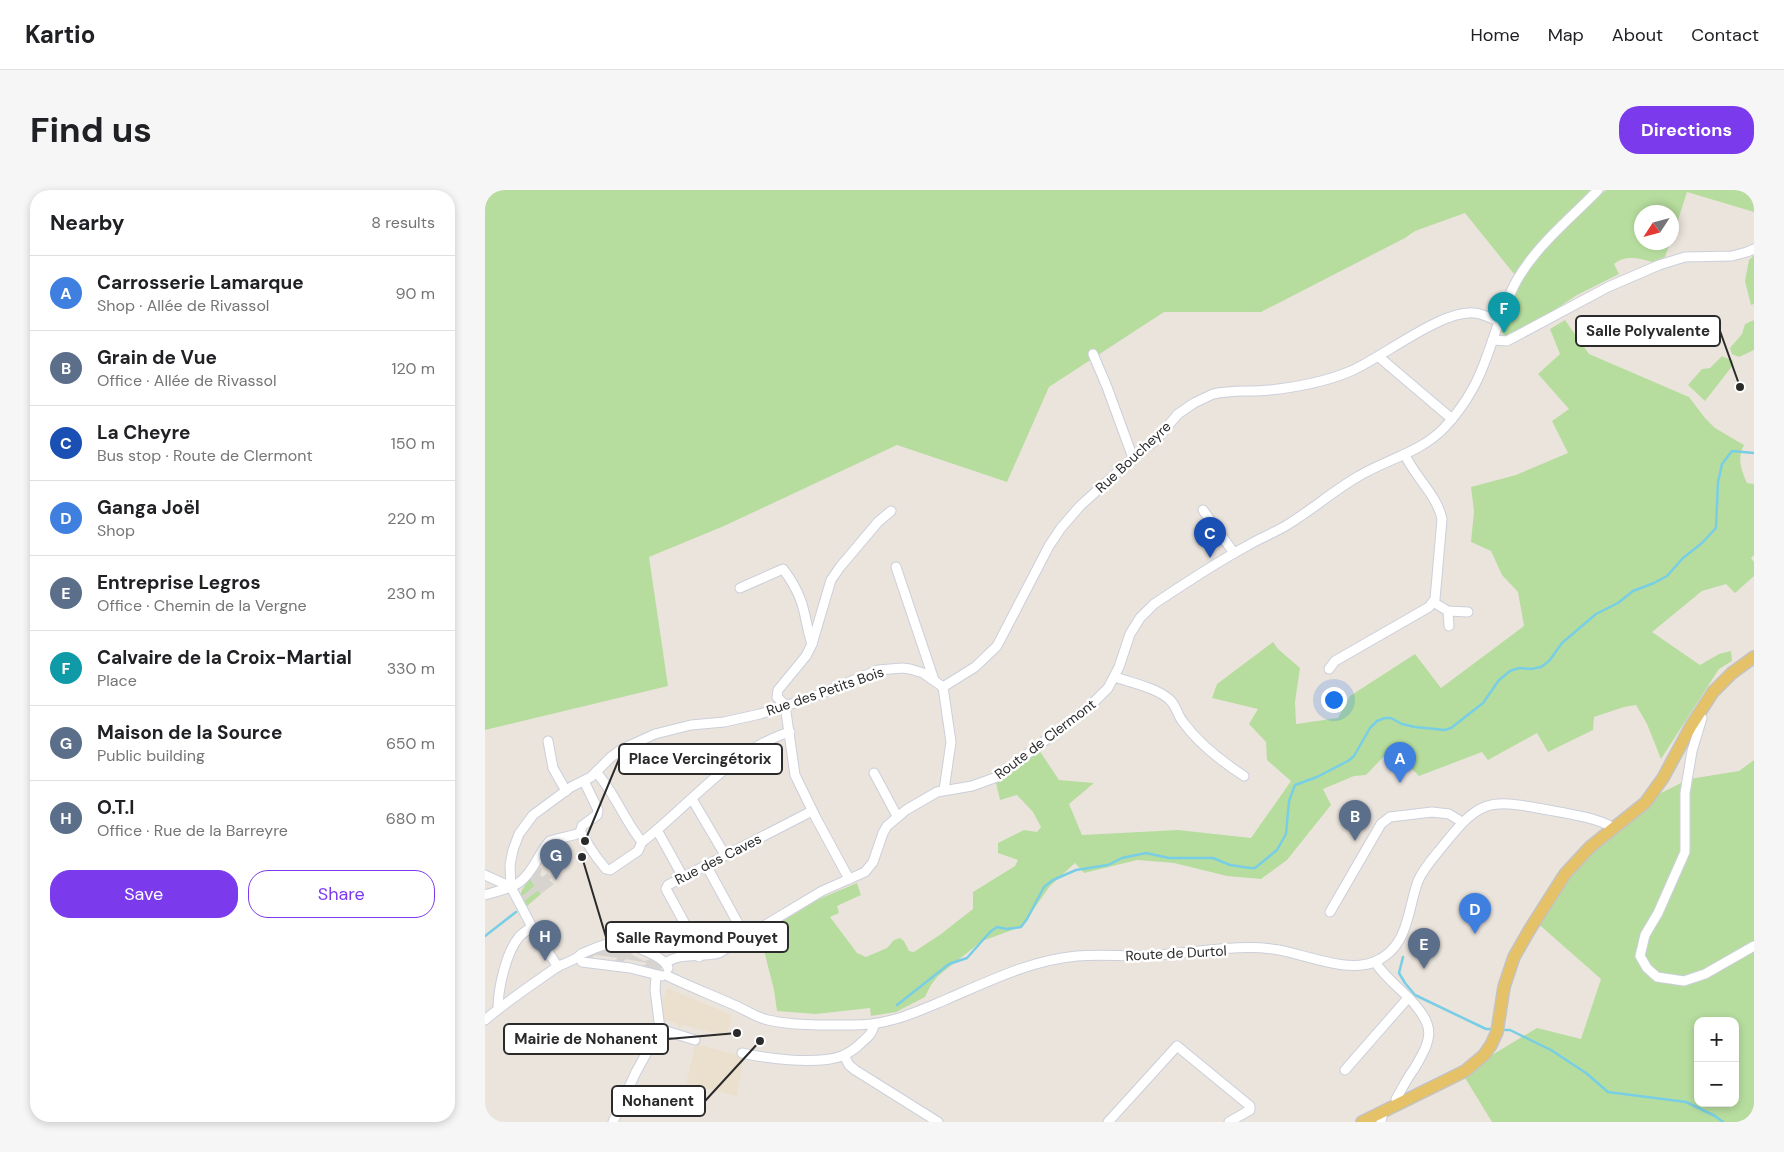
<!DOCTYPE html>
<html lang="en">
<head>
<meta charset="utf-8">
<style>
  :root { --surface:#fff; --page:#f6f6f6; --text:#202124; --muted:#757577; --line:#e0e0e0; --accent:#7c3aed }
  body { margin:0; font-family:"DM Sans",sans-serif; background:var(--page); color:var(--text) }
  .controls { position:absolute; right:15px; bottom:15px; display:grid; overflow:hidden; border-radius:10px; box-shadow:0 2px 8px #0003 }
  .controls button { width:45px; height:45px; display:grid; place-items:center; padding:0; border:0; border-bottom:1px solid var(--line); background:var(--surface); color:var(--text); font:25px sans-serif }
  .compass { position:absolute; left:1149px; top:15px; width:45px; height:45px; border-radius:50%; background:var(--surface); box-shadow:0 2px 8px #0003; rotate:234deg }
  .you { position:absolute; left:848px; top:509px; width:18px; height:18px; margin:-12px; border:4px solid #fff; border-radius:50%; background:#1a73e8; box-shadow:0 0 0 8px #1a73e833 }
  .badge { display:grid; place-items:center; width:32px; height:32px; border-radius:50%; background:var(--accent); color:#fff; font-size:16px; font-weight:700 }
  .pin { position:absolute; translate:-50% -41px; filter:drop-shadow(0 1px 2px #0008) }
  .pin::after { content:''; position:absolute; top:26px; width:18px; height:15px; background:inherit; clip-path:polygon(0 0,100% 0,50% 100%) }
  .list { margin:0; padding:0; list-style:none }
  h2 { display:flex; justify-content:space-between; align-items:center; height:65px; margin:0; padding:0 20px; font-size:21px }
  h2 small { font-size:16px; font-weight:400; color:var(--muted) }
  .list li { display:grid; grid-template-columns:32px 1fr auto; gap:15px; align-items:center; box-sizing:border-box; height:75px; padding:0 20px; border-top:1px solid var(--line) }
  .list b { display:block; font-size:19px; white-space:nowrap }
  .list p { margin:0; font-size:16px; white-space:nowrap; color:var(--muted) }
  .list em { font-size:16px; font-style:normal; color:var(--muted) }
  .actions { display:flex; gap:10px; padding:15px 20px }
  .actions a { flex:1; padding:11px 0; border:1px solid var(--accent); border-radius:20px; text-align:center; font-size:18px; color:var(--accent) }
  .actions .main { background:var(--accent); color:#fff }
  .map { position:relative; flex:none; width:1269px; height:932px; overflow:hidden; border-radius:20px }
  header { display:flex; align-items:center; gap:30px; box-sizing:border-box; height:70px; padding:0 25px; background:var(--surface); border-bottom:1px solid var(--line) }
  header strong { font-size:24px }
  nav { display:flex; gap:28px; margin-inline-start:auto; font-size:18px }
  .intro { display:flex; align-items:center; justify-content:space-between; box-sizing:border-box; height:120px; padding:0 30px }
  h1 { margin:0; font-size:35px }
  .button { padding:12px 22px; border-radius:20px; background:var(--accent); color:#fff; font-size:18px; font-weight:700 }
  main { display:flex; gap:30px; padding:0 30px }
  aside { flex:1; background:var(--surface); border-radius:20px; box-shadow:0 2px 8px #0003 }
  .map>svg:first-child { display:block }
</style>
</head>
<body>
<header>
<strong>Kartio</strong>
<nav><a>Home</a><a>Map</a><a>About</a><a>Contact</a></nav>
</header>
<div class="intro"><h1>Find us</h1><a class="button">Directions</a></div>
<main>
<aside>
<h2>Nearby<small>8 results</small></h2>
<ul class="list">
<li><span class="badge" style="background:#3f7fe0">A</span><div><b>Carrosserie Lamarque</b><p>Shop · Allée de Rivassol</p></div><em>90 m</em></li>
<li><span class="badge" style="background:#5c6f8a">B</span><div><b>Grain de Vue</b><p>Office · Allée de Rivassol</p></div><em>120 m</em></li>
<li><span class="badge" style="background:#1a4fb4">C</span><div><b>La Cheyre</b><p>Bus stop · Route de Clermont</p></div><em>150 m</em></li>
<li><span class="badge" style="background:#3f7fe0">D</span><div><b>Ganga Joël</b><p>Shop</p></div><em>220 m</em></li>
<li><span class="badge" style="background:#5c6f8a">E</span><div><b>Entreprise Legros</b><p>Office · Chemin de la Vergne</p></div><em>230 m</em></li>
<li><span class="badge" style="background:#0f9aa8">F</span><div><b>Calvaire de la Croix-Martial</b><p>Place</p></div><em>330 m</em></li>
<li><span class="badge" style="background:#5c6f8a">G</span><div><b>Maison de la Source</b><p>Public building</p></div><em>650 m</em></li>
<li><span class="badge" style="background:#5c6f8a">H</span><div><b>O.T.I</b><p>Office · Rue de la Barreyre</p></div><em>680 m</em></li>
</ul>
<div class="actions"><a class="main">Save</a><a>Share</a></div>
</aside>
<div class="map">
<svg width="1269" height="932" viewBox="0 0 1269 932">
  <rect width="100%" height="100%" fill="#ebe4dd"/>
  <g fill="#ebe0ce">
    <path d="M 182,798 L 247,825 L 242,846 L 197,835 L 196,838 L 193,838 L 193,834 L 177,829 L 175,819 Z"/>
    <path d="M 211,854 L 259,867 L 252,906 L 201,893 Z"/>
  </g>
  <g fill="#b7dd9e" fill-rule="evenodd">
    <path d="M 0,0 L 1105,0 L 1029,84 L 980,23 L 930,41 L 920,48 L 776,122 L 679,122 L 564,197 L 522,292 L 412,255 L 239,336 L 164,367 L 183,496 L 0,540 Z"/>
    <path d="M 1121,0 L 1269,0 L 1269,22 L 1202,2 L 1187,49 L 1186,22 L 1156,22 L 1156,52 L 1185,53 L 1180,67 L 1167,72 C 1154,68 1140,65 1129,74 L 1134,84 L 1092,105 L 1056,129 L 1020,146 L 1015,141 C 1023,123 1028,104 1038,88 C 1060,54 1091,26 1121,0 Z"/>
    <path d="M 1269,65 L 1269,114 L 1266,115 L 1260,91 L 1264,70 Z"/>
    <path d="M 1080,130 L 1104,164 L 1204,207 L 1220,228 L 1230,238 L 1259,255 C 1252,269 1256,279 1262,293 L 1269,294 L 1269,365 L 1266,368 L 1269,372 L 1269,386 L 1250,403 L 1241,394 L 1217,401 L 1167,442 L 1215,475 L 1234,464 L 1246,461 L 1247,471 L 1234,479 L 1176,569 L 1162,534 L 1151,515 L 1139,517 L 1109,527 L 1108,540 L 1063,562 L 1052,543 L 1003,570 L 997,562 L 934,586 L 906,559 L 881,585 L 869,586 L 838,599 L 846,615 L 802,670 L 776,689 L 742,686 L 689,673 L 652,670 L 599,683 L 590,673 L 565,696 L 536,737 L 497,751 L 453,786 L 446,795 L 440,807 L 411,822 L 386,826 L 385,818 L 331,824 L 292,821 L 289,800 L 275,745 L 334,709 L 372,693 L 376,705 L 352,716 L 354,723 L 345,727 L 372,763 L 381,767 L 402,758 L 409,750 L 415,748 L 419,751 L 424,761 L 429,762 L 456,744 L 488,719 L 488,702 L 530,676 L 533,670 L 513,663 L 513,653 L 539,640 L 552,642 L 556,637 L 548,622 L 532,605 L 515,610 L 511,593 L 554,560 L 574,590 L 609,593 L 584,614 L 597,645 L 693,640 L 766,648 L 806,591 L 782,570 L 781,552 L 764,534 L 773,519 L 727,508 L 732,494 L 788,452 L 793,459 L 815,478 L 810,512 L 811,534 L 853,528 L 865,506 L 930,464 L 956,498 L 1039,436 L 1033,402 L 1017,385 L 1006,361 L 986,352 L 989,321 L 986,297 L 1031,285 L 1083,263 L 1067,231 L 1084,219 L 1053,184 L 1075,164 L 1065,139 Z"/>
    <path d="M 1269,130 L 1269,160 L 1254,167 L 1247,164 L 1245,158 L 1257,144 L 1260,134 Z"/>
    <path d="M 1237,166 L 1248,171 L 1248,175 L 1220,211 L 1203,195 L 1217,179 L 1225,178 Z"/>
    <path d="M 1269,570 L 1269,932 L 1007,932 L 977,883 L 1052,838 L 1096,849 L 1116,789 L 1050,731 L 1089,672 L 1166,608 L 1204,589 L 1254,581 ZM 1213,831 L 1250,831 L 1250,913 L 1213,913 Z"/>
    <path d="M 44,688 L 50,696 L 35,708 L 36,702 Z"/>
    <path d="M 53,700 L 56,704 L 41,717 L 37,712 Z"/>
  </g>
  <g fill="#d7d4cf">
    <path d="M 52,675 L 57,679 L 55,685 L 58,687 L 62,683 L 66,688 L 64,690 L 69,694 L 56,704 L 53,700 L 37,712 L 35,708 L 50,696 L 44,688 Z"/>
    <path d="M 129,755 L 152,761 L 146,764 L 159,771 L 168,768 L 176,776 L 176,779 L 174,781 L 156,778 L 162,773 L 141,769 L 135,774 L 127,773 L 133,768 L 110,765 L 104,771 L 101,769 L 100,765 Z"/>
  </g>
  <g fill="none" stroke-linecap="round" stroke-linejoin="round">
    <g stroke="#78cee5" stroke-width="2.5">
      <path d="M 0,746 L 31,722"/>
      <path d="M 918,767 L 914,783 L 920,793 L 930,805 L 1001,839 L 1005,839"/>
      <path d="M 412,815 L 464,774 L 482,768 L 505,742 L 512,737 L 522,739 L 536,737 L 542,729 L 559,697 L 568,690 L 591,680 L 623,675 L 637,668 L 661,663 L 684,668 L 728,668 L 745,675 L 765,678 L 770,678 L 792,660 L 801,644 L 804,611 L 810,595 L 832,587 L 863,571 L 869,566 L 885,538 L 892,531 L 900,528 L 906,528 L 917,534 L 930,537 L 960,540 L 966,538 L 998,513 L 1014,490 L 1025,481 L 1034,478 L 1046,479 L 1056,477 L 1064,471 L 1077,453 L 1111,424 L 1133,413 L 1148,401 L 1169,393 L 1182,386 L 1198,368 L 1217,353 L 1231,338 L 1233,292 L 1237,274 L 1247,261 L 1269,263"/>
      <path d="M 1020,840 L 1025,840 L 1066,860 L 1101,883 L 1123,902 L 1201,912 L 1230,926 L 1238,932"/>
    </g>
    <g stroke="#cbcfda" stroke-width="11">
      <g id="minor">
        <path d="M 1008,150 L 1022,151 L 1123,97 L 1174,75 L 1200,67 L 1247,66 L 1262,62 L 1269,59"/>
        <path d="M 608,164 L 622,197 L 648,268"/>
        <path d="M 894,167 L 967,229"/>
        <path d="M 718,320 L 749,363"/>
        <path d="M 411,377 L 449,490"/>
        <path d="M 255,398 L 298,379 C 305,388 312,400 316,411 C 321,425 322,440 327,454 L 321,466 L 293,500 L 292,507 L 300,515 L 310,585 L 331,628 L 364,689"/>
        <path d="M 948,412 L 963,421 L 983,422"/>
        <path d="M 963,421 L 964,436"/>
        <path d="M 327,454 L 346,390 L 355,377 L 393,332 L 406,321"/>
        <path d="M 844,479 L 850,471 L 944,417 L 950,409 L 957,329 C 952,305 930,287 920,265"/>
        <path d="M 630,487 C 647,493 669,497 684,509 C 692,516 692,525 698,532 C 714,554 736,571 759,586"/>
        <path d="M 458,497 L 490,477 L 512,456 L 564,356 L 576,338 L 595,316 L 648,268 L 670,251 L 693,224 L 709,213 L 728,204 C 747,200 766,202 785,200 C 813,197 840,192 866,181 C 898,167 956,120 989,123 C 997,123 1006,129 1014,131"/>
        <path d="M 458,497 L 466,552 L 459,600"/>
        <path d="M 1213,524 L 1217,528 L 1207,561 L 1200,603 L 1200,662 L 1173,723 L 1160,745 L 1155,766 L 1162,778 L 1172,787 L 1199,791 L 1220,784 L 1269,756"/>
        <path d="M 63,551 L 68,578 L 81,601"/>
        <path d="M 111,582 C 130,603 139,630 157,652 C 203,617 249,558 305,542"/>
        <path d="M 389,583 L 412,626"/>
        <path d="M 207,609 L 240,665"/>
        <path d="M 172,640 L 198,687"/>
        <path d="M 95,643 L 97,636 L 112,625 L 113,620 L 99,591"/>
        <path d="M 221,675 L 261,748"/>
        <path d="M 0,685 L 26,697"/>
        <path d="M 0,705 C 29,696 36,698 52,670 C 56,664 60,655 65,651 C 67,650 90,645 95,643 C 100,647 101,651 104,656 C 109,664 115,672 121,679 L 125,680 L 153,661 L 157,652"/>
        <path d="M 845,722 L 896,634 L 905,627 L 947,622 L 964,624 L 977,632"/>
        <path d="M 47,737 L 26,697 L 25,675 L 28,660 L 34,644 L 48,625 L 86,597 L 106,587 L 126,567 L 137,559 L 170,544 L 206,535 L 239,532 L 275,524 L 328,507 L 393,480 L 417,478 L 425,479 L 438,483 L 458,497"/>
        <path d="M 94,767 L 97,772 L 145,778 L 177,786"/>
        <path d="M 214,767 L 199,732 L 181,699 L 183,695 L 327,621"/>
        <path d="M 890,772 C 899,786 912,796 924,808 C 951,837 948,847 929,879 C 922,888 917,899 911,909 L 912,914"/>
        <path d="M 181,773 C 194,762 218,768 234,763 L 337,701 L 380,682 L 388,672 L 398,643 L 402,636 L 421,620 L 452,602 L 487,596 L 512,587 L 603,518 L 623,498 L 634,477 L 645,444 L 655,428 L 669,414 C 699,394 730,373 762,356 C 775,348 789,343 802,335 C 827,320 849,300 874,286 C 902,269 935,263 959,238 C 976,220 990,198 999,174 C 1010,146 1017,117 1032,90 C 1052,55 1085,29 1113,0"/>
        <path d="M 181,785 C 203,796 227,805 249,815 C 261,820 270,827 283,830 C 311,836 341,835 369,835 C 404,835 429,823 460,810 C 502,792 546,770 592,766 C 618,764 645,767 672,765 C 711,763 756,753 794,760 C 821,765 863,783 889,772 C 924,758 922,721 933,691 C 938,679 949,667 957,657 C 993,612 1001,608 1058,619 C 1079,623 1111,627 1129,638"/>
        <path d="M 13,819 C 13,798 21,763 34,747 C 37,743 43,740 47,737 L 73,777"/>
        <path d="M 0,830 C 22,811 48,794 72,777 C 79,773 92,770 96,764 C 106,760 119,753 130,753 C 143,752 179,766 183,778"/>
        <path d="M 175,839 L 210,850"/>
        <path d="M 257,863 C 284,869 332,875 357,866 C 364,863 371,858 376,853 C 383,847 388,843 389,834"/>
        <path d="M 359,865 L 364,875 L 370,880 L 453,932"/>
        <path d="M 860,880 L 923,808"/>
        <path d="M 128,932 L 151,882 L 175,839 L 170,800 L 171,786"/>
        <path d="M 623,932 L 692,856 L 765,916 L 765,920 L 744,932"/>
        <path d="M 896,932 L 898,922"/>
      </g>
    </g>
    <g stroke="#c3c3c3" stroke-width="14">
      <path id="major" d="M 877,932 L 980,881 L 999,865 L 1006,855 L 1012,842 L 1019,797 L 1029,767 L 1045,739 L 1080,684 L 1105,657 L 1160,613 L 1178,588 L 1206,536 L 1228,502 L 1247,483 L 1269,467"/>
    </g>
    <use href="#minor" stroke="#fff" stroke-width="9"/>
    <use href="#major" stroke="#e5c168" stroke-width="11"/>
  </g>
  <g text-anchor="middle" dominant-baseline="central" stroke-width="5" stroke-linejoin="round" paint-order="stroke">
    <g font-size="14" fill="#2a2a2a" stroke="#fff">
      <text transform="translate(648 267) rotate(-43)">Rue Boucheyre</text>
      <text transform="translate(340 501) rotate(-19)">Rue des Petits Bois</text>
      <text transform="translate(560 549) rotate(-37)">Route de Clermont</text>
      <text transform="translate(233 669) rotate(-27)">Rue des Caves</text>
      <text transform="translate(691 763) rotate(-3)">Route de Durtol</text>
    </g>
  </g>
  <path fill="none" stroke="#2a2a2a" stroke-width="2" d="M1255 197L1235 141M100 651L134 569M97 667L121 747M252 843L183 849M275 851L220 911"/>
  <g fill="#2a2a2a" stroke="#fff" stroke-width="2">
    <circle cx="1255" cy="197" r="5"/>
    <circle cx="100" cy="651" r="5"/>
    <circle cx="97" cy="667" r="5"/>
    <circle cx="252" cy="843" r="5"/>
    <circle cx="275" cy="851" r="5"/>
  </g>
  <g fill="#fff" stroke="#2a2a2a" stroke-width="2">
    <rect x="1091" y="126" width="144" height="30" rx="5"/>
    <rect x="134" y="554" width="163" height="30" rx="5"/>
    <rect x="121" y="732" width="182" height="30" rx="5"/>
    <rect x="19" y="834" width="164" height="30" rx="5"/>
    <rect x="127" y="896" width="93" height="30" rx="5"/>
  </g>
  <g font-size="15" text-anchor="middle" font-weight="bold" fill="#2a2a2a">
    <text x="1163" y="146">Salle Polyvalente</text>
    <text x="215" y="574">Place Vercingétorix</text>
    <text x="212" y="753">Salle Raymond Pouyet</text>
    <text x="101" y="854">Mairie de Nohanent</text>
    <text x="173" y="916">Nohanent</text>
  </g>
</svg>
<div class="controls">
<button>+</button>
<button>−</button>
</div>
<svg class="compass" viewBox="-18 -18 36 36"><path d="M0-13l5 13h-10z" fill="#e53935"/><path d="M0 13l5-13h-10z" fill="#757577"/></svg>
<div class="you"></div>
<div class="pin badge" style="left:915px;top:593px;background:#3f7fe0">A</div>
<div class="pin badge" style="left:870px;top:651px;background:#5c6f8a">B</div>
<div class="pin badge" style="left:725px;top:368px;background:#1a4fb4">C</div>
<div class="pin badge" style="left:990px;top:744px;background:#3f7fe0">D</div>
<div class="pin badge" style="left:939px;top:779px;background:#5c6f8a">E</div>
<div class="pin badge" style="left:1019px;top:143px;background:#0f9aa8">F</div>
<div class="pin badge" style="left:71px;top:690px;background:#5c6f8a">G</div>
<div class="pin badge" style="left:60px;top:771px;background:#5c6f8a">H</div>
</div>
</main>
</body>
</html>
